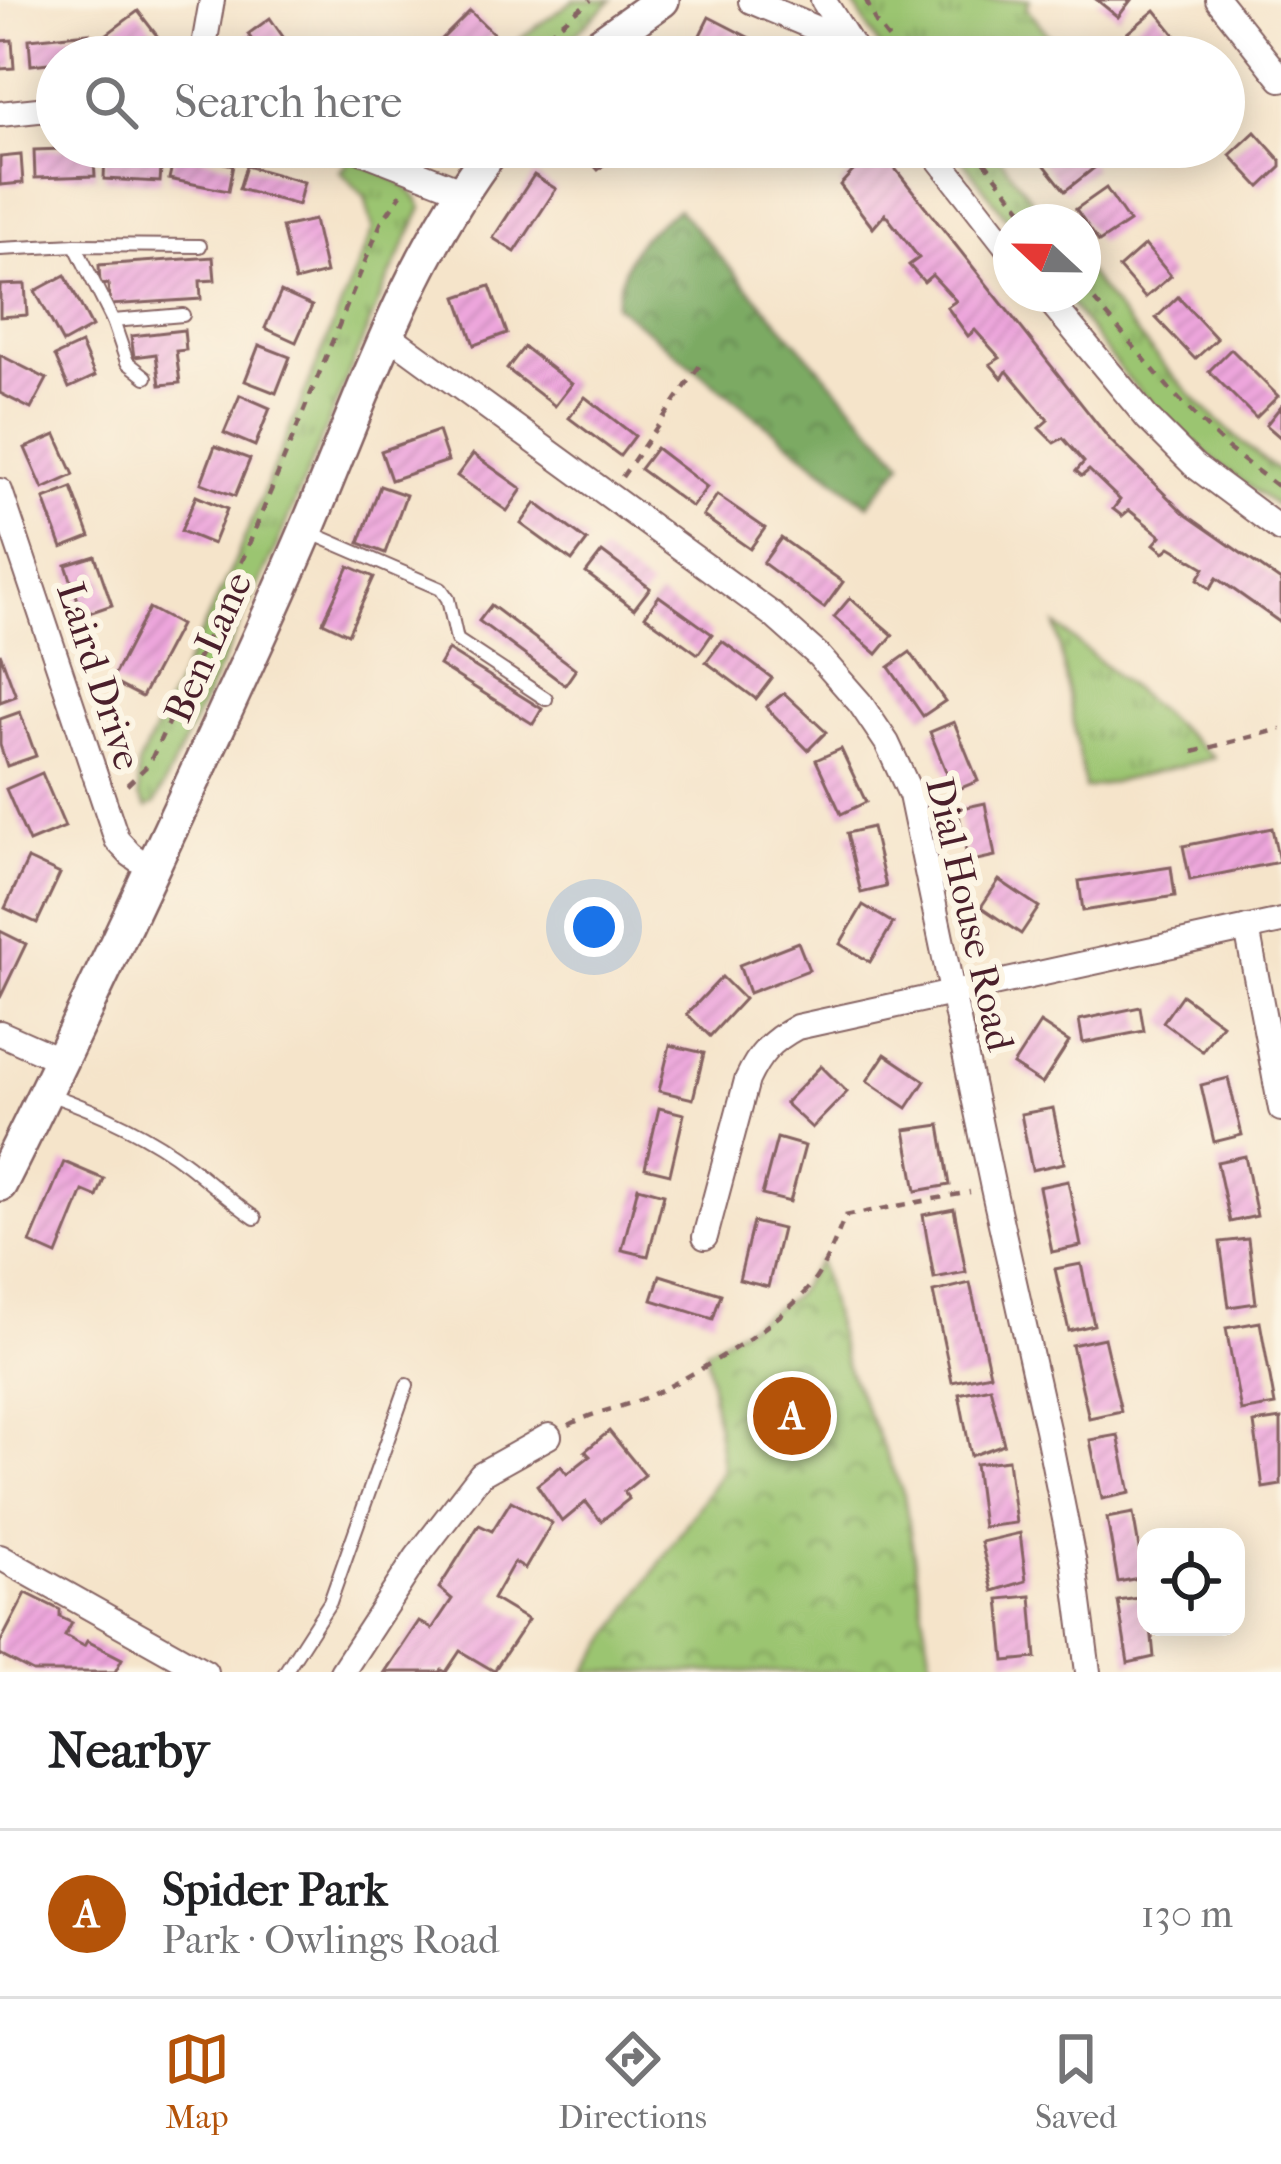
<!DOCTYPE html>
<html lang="en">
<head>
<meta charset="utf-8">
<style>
  :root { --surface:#fff; --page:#f6f6f6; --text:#202124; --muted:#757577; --line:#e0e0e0; --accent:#b45309 }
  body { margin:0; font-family:"IM FELL French Canon",serif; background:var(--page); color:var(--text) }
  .controls { position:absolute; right:36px; bottom:36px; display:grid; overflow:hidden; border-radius:24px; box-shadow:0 6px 30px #0003 }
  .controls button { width:108px; height:108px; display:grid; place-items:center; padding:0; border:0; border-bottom:3px solid var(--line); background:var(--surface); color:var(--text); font:60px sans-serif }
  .compass { position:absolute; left:993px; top:204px; width:108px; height:108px; border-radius:50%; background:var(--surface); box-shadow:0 6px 30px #0003; rotate:292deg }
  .you { position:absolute; left:594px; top:927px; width:42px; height:42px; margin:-30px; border:9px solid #fff; border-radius:50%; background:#1a73e8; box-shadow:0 0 0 18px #1a73e833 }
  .badge { display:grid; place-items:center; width:78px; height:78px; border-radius:50%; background:var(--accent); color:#fff; font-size:39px; font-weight:700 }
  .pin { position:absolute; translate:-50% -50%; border:6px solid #fff; box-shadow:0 3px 12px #0006 }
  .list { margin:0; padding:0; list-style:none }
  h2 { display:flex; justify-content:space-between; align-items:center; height:156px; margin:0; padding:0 48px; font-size:51px }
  h2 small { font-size:39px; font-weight:400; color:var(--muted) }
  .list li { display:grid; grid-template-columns:78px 1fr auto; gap:36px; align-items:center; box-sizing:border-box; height:168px; padding:0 48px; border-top:3px solid var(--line) }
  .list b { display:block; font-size:45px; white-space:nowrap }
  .list p { margin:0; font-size:39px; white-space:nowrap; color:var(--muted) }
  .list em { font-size:39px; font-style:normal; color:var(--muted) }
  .icon { flex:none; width:66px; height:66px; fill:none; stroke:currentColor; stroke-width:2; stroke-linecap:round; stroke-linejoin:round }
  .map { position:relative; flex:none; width:1281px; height:1672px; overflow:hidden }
  .search { position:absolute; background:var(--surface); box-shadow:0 6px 30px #0003; left:36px; right:36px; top:36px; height:132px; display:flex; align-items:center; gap:30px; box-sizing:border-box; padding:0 42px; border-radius:66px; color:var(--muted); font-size:45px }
  .sheet { height:324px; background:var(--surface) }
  nav { display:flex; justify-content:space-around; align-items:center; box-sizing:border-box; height:168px; border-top:3px solid var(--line); background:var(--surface); font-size:33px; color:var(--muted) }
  nav a { display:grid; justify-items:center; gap:6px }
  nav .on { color:var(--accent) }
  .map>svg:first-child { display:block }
</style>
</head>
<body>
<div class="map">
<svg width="1281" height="1672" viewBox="0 0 1281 1672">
  <defs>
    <pattern id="grass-tufts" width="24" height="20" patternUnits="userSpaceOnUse" patternTransform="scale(3)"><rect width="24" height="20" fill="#9bc571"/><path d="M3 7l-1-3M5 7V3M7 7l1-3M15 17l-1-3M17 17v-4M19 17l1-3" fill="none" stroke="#809f5d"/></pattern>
    <pattern id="forest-crowns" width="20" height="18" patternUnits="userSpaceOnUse" patternTransform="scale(3)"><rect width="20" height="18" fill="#7caa63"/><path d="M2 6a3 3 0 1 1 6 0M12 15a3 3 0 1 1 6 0" fill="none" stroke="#688a52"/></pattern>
    <pattern id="park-crowns" width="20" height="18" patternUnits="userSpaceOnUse" patternTransform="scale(3)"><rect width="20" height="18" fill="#9bc571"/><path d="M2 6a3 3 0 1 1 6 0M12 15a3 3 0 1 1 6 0" fill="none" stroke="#809f5d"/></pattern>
    <pattern id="building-hatch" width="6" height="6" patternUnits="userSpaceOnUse" patternTransform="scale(3)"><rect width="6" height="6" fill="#eda6dc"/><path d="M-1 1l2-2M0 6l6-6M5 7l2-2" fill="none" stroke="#cd8ebd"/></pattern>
  </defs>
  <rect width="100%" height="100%" fill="#fcf5e5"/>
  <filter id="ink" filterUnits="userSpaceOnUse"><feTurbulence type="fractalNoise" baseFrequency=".00833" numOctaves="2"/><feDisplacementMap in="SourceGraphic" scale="24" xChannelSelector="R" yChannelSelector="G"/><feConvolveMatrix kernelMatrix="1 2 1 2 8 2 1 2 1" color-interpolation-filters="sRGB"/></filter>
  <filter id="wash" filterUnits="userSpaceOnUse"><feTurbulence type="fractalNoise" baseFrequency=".004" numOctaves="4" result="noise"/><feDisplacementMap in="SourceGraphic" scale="48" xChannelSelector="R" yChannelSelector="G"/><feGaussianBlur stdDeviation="2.7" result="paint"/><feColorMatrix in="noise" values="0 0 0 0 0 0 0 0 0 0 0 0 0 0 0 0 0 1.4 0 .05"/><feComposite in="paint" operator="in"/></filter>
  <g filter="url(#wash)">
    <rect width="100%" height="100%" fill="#f5e4ca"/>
    <g fill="url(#grass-tufts)" stroke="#72724e" stroke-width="3">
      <path d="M 574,0 L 612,0 L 550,57 L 504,57 L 522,37 Z"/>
      <path d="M 851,0 L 1030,0 L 1026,7 L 1055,43 L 1038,57 L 886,57 Z"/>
      <path d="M 953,147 L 991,147 L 1049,222 L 1011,222 L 1011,224 Z"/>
      <path d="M 351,159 C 378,171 410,180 422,208 L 387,282 L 273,554 L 155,804 L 147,808 L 139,797 L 138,765 L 232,568 L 373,229 L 365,197 L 340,171 Z"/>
      <path d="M 1083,267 C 1141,342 1203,417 1281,473 L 1281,509 C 1221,469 1165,424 1120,369 C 1100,345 1082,319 1063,294 L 1083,294 Z"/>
      <path d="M 1056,625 L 1214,758 L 1085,789 Z"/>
    </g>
    <path fill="url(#forest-crowns)" stroke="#636447" stroke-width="3" d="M 678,209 L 903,462 L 868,505 L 615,305 C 625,255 635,237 678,209 Z"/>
    <path fill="url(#park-crowns)" stroke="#72724e" stroke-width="3" d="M 819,1261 L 845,1362 L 904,1495 L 933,1672 L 586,1672 L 723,1470 L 706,1350 L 793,1297 Z"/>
    <g id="blocks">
      <g fill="url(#building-hatch)">
        <path d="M 1097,0 L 1131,0 L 1118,17 Z"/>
        <path d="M 1155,10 L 1185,47 L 1174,57 L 1145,57 L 1126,34 Z"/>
        <path d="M 138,11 L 158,37 L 131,57 L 117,57 L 103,37 Z"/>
        <path d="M 470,11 L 494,34 L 472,57 L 458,57 L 441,40 Z"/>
        <path d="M 709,17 L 787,57 L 714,57 L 694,47 Z"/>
        <path d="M 270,18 L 297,57 L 263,57 L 248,34 Z"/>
        <path d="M 89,33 L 91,57 L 57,57 L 57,62 L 31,65 L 29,39 Z"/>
        <path d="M 12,40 L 14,68 L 0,69 L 0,41 Z"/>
        <path d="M 1255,132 L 1281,161 L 1281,167 L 1260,187 L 1230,155 Z"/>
        <path d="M 577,147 L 612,147 L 618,153 L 598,170 Z"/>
        <path d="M 821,147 L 878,147 L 1110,440 L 1185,514 L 1281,581 L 1281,623 L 1217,578 L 1210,589 L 1198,579 L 1205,568 L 1170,547 L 1164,552 L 1154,544 L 1161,536 L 1129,510 L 1122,516 L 1113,509 L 1120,500 L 1089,470 L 1082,476 L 1076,471 L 1084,462 L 1063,438 L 1054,443 L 1039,428 L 1048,420 L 1007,371 L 1002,378 L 990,364 L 1000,358 L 975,330 L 968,336 L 947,307 L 956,301 L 932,275 L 924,282 L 909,265 L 919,258 L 885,214 L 873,228 L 840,185 L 855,169 L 840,153 L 832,159 Z"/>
        <path d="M 1053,147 L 1077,147 L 1094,168 L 1065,191 L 1039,158 Z"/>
        <path d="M 93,148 L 95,176 L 35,178 L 34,150 Z"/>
        <path d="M 105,152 L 162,155 L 160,182 L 104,179 Z"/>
        <path d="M 175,152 L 233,165 L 228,191 L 169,179 Z"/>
        <path d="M 21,155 L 23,183 L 0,185 L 0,157 Z"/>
        <path d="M 246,166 L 304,182 L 298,205 L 239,189 Z"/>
        <path d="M 534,175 L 556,189 L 515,252 L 493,238 Z"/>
        <path d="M 1106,188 L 1129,222 L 1099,242 L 1076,209 Z"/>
        <path d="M 314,220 L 326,273 L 295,281 L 282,227 Z"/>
        <path d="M 1145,245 L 1171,276 L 1145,298 L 1119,268 Z"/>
        <path d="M 213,257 L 215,280 L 200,281 L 201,299 L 110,305 L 108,284 L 100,285 L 99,265 Z"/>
        <path d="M 65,275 L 92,327 L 63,343 L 35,291 Z"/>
        <path d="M 25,284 L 27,315 L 0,317 L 0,285 Z"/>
        <path d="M 490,286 L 507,333 L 474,345 L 457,297 Z"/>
        <path d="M 281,292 L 312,306 L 296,342 L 265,328 Z"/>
        <path d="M 1178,297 L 1217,339 L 1195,359 L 1156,318 Z"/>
        <path d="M 184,330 L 186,350 L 176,351 L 180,383 L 160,385 L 156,354 L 134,357 L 131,336 Z"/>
        <path d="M 81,344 L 95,376 L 69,388 L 55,356 Z"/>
        <path d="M 259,345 L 290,357 L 276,393 L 245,381 Z"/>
        <path d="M 524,347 L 572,384 L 555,406 L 507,369 Z"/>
        <path d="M 1231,349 L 1278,396 L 1256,418 L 1209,371 Z"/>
        <path d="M 0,355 L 47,379 L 31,409 L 0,393 Z"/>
        <path d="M 240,395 L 270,408 L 255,446 L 224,433 Z"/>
        <path d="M 585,397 L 635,436 L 620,456 L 569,418 Z"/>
        <path d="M 1281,406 L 1281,438 L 1266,425 Z"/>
        <path d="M 438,431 L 448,461 L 391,480 L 381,451 Z"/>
        <path d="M 56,435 L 74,475 L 43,489 L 25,448 Z"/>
        <path d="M 215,446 L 250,459 L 235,496 L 201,483 Z"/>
        <path d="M 656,448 L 707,487 L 692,507 L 640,469 Z"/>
        <path d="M 473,454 L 522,489 L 507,511 L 457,476 Z"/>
        <path d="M 380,486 L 406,495 L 385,553 L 359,543 Z"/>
        <path d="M 72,488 L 90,537 L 62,548 L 44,499 Z"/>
        <path d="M 717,495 L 765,528 L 750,549 L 703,516 Z"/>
        <path d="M 196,496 L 227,509 L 213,544 L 181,531 Z"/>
        <path d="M 536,503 L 587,541 L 572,561 L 521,524 Z"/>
        <path d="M 781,538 L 843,582 L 824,608 L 763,563 Z"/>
        <path d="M 602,552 L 650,588 L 634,609 L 586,573 Z"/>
        <path d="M 95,556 L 112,605 L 83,615 L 66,565 Z"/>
        <path d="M 349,566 L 374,577 L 348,634 L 323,622 Z"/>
        <path d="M 659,596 L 712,634 L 698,654 L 645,616 Z"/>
        <path d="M 850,598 L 893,635 L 877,654 L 834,617 Z"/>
        <path d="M 491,605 L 576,669 L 565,685 L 479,621 Z"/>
        <path d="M 149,608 L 180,625 L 142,697 L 111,681 Z"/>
        <path d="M 722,641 L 772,678 L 756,699 L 706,662 Z"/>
        <path d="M 448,650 L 542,709 L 533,724 L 439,665 Z"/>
        <path d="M 910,652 L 945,701 L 923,716 L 889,667 Z"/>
        <path d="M 0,653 L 16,696 L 0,702 Z"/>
        <path d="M 784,693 L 826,732 L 808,750 L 766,707 Z"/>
        <path d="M 20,712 L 36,756 L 7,766 L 0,745 L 0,719 Z"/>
        <path d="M 954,722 L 978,781 L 954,791 L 930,732 Z"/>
        <path d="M 841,749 L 866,802 L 841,814 L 816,760 Z"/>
        <path d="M 42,773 L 65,827 L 29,842 L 6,789 Z"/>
        <path d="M 985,803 L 995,856 L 968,862 L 958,809 Z"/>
        <path d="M 872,827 L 886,887 L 861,893 L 847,833 Z"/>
        <path d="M 1272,828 L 1279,862 L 1190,880 L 1183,846 Z"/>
        <path d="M 28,859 L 60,874 L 37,923 L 5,908 Z"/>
        <path d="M 1171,867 L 1175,896 L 1083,911 L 1079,881 Z"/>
        <path d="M 999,880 L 1039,907 L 1021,934 L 981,907 Z"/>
        <path d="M 863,905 L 893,923 L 870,962 L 840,944 Z"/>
        <path d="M 0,931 L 26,944 L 0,998 Z"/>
        <path d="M 798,942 L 809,970 L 749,993 L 739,965 Z"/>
        <path d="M 722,977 L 744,999 L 710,1036 L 687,1014 Z"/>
        <path d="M 1182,995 L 1222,1024 L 1202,1051 L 1163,1022 Z"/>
        <path d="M 1140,1007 L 1144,1031 L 1083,1043 L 1079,1020 Z"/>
        <path d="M 1040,1023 L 1069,1042 L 1042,1084 L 1013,1065 Z"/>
        <path d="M 670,1045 L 704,1053 L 693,1099 L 659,1091 Z"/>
        <path d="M 885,1054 L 925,1081 L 907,1108 L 867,1081 Z"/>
        <path d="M 821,1066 L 847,1092 L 812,1128 L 785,1103 Z"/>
        <path d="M 1228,1078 L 1242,1135 L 1214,1142 L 1201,1085 Z"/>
        <path d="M 659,1108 L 684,1114 L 670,1174 L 645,1168 Z"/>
        <path d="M 1053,1108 L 1064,1163 L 1032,1170 L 1021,1114 Z"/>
        <path d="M 940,1125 L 950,1185 L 916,1191 L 905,1130 Z"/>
        <path d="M 777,1138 L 805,1146 L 790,1202 L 762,1195 Z"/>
        <path d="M 1245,1156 L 1257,1216 L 1230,1222 L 1217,1162 Z"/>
        <path d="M 64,1162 L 104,1179 L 97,1197 L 83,1191 L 57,1255 L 30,1243 Z"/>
        <path d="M 1068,1181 L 1081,1246 L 1052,1252 L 1039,1187 Z"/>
        <path d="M 638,1187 L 664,1194 L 648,1256 L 622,1250 Z"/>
        <path d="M 954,1209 L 966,1272 L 934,1278 L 923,1215 Z"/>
        <path d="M 753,1222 L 782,1229 L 768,1287 L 739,1280 Z"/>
        <path d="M 1248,1239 L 1256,1303 L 1229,1307 L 1220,1242 Z"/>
        <path d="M 1081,1264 L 1094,1325 L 1069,1331 L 1055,1269 Z"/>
        <path d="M 660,1275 L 721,1294 L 713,1319 L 652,1300 Z"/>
        <path d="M 970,1283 L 990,1374 L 952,1382 L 933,1292 Z"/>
        <path d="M 1260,1322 L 1275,1405 L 1241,1411 L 1226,1328 Z"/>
        <path d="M 1104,1338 L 1121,1411 L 1089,1418 L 1072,1345 Z"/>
        <path d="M 990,1387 L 1004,1444 L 971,1456 L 959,1394 Z"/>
        <path d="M 1281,1419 L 1281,1485 L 1263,1488 L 1254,1423 Z"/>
        <path d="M 609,1431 L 645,1475 L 624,1492 L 629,1499 L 601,1521 L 586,1502 L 562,1522 L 537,1485 L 561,1466 L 567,1474 L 590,1456 L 585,1451 Z"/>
        <path d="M 1118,1435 L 1130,1493 L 1102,1499 L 1090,1440 Z"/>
        <path d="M 1008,1460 L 1016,1523 L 983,1527 L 975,1464 Z"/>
        <path d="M 511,1501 L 552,1523 L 525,1569 L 514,1562 L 493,1599 L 528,1620 L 494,1671 L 460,1651 L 446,1672 L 442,1670 L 440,1672 L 385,1672 L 419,1621 L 432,1629 L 452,1599 L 439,1588 L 479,1525 L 492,1531 Z"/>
        <path d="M 1133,1513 L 1144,1577 L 1118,1582 L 1107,1518 Z"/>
        <path d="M 1020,1533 L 1026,1581 L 993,1591 L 981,1542 Z"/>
        <path d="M 26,1593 L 60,1610 L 60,1617 L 72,1623 L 65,1636 L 84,1646 L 87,1641 L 122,1659 L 115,1672 L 33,1672 L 0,1655 L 0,1643 Z"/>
        <path d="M 1031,1596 L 1036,1658 L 1005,1661 L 999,1599 Z"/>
        <path d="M 1146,1597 L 1146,1627 L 1151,1627 L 1154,1657 L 1128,1663 L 1118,1601 Z"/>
      </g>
    </g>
  </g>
  <g filter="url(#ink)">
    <use href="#blocks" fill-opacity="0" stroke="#866463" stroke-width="3"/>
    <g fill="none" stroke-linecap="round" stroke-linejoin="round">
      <g stroke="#866463" stroke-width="16">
        <g id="lane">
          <path d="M 75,245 L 113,321 L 183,315"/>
          <path d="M 0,249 L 75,245 L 200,246"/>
          <path d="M 113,321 L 127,362 L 146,377"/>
          <path d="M 309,532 L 441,589 L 448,599 L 457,640 L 546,699"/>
          <path d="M 46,1093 C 95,1110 147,1133 188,1165 C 211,1183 231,1202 255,1218"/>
          <path d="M 285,1672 L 330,1602 L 407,1385"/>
        </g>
      </g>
      <g stroke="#866463" stroke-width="28">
        <g id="street">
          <path d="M 823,0 L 859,57"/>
          <path d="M 1218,0 L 1281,79"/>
          <path d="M 751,1 L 848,42"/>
          <path d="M 202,57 L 212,0"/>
          <path d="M 0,114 L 57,108"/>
          <path d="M 351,147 L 461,190"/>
          <path d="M 929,147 L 1011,252"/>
          <path d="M 1044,294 L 1148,419 L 1195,466 L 1281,530"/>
          <path d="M 386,333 L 773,615 L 818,655 L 860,703 L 887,743 L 911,795 L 993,1188 L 1047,1429 L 1074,1564 L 1088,1672"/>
          <path d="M 0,491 L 117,840 L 130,854 L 151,869"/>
          <path d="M 1247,928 L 1281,1109"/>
          <path d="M 0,1033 L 61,1060"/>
          <path d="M 705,1237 L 747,1080 C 759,1054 771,1041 797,1027 L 1281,921"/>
          <path d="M 0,1557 L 205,1672"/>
          <path d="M 342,1672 L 417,1557 L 481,1474 L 549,1436"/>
        </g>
      </g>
      <g stroke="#866463" stroke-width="38">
        <g id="secondary">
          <path d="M 582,57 L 662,0"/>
          <path d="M 0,1184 C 59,1067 114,949 170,830 C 216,731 263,632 306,531 C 362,399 406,263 494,147"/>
        </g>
      </g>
      <g stroke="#866463" stroke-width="4.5" stroke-dasharray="9 9" stroke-linecap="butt">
        <path d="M 866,0 L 876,23 L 903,57"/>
        <path d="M 519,57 L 591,0"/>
        <path d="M 973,147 L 1032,222"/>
        <path d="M 1083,287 L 1173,393 L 1227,448 L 1281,489"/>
        <path d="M 622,477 L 701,364"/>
        <path d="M 1193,752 L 1281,729"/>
        <path d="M 127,785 L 149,764 L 233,583 L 381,223 L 401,194"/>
        <path d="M 569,1425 C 595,1411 623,1408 649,1396 C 698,1373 770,1331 806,1291 C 824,1271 835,1241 845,1216 L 970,1192"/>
      </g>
      <use href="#lane" stroke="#fff" stroke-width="12"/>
      <use href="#street" stroke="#fff" stroke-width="24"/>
      <use href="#secondary" stroke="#fff" stroke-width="33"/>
    </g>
  </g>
  <g text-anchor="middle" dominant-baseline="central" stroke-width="12" stroke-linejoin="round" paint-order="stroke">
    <g font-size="39" fill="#4a1f2b" stroke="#fcf5e5">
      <text transform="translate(208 647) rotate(-66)">Ben Lane</text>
      <text transform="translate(99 676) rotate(72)">Laird Drive</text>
      <text transform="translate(970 914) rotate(77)">Dial House Road</text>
    </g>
  </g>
</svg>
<div class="controls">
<button><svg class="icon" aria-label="locate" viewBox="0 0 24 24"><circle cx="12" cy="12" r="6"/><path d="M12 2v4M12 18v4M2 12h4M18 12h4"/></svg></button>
</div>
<svg class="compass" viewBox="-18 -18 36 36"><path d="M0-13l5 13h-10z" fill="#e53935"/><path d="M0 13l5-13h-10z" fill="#757577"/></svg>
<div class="you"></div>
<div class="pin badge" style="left:792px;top:1416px">A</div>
<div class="search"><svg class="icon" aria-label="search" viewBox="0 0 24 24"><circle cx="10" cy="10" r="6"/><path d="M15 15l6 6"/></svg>Search here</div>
</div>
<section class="sheet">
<h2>Nearby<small></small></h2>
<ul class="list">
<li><span class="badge">A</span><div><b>Spider Park</b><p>Park · Owlings Road</p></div><em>130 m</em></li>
</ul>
</section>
<nav>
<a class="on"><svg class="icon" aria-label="map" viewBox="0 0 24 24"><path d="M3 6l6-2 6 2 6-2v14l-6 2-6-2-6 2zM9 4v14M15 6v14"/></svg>Map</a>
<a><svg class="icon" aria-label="directions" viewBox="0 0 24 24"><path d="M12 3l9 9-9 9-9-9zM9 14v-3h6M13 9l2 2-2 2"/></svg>Directions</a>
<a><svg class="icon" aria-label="saved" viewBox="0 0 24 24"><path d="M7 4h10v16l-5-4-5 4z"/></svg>Saved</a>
</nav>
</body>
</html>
